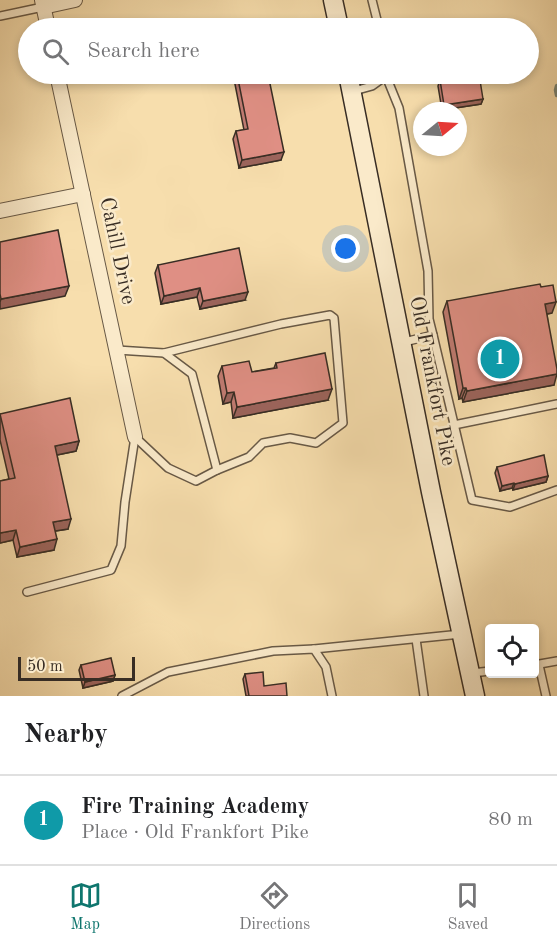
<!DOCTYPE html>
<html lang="en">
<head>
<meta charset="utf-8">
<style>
  :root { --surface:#fff; --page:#f2f2f2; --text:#202124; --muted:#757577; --line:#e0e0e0; --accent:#0f766e }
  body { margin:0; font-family:"Old Standard TT",serif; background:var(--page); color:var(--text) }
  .controls { position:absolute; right:18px; bottom:18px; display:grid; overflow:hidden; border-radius:6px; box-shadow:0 3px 9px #0003 }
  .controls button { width:54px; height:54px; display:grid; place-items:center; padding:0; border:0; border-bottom:2px solid var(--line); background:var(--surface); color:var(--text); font:30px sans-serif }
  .compass { position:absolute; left:413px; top:102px; width:54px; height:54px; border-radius:50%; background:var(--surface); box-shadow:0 3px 9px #0003; rotate:72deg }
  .scale { position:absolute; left:18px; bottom:15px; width:117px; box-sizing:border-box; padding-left:6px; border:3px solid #382d24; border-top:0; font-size:16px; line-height:21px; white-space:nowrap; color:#382d24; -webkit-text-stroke:4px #faeaca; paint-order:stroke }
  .you { position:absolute; left:346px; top:249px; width:21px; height:21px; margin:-15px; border:4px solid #fff; border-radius:50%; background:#1a73e8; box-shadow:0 0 0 9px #1a73e833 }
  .badge { display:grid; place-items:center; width:39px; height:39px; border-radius:50%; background:var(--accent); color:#fff; font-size:20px; font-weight:700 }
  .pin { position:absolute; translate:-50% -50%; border:3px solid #fff; box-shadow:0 2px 6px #0006 }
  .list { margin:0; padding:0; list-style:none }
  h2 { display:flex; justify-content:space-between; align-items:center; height:78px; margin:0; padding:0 24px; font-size:26px }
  h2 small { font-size:20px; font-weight:400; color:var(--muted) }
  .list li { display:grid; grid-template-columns:39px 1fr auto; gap:18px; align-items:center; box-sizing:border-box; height:90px; padding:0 24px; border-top:2px solid var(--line) }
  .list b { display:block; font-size:22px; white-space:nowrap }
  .list p { margin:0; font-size:20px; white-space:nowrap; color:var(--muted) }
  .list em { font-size:20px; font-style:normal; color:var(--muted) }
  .icon { flex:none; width:33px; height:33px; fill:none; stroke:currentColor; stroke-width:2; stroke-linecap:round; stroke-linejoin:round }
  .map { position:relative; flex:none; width:557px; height:696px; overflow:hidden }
  .search { position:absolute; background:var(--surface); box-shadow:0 3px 9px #0003; left:18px; right:18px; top:18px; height:66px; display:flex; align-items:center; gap:15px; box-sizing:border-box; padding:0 21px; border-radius:33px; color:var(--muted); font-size:22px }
  .sheet { height:168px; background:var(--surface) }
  nav { display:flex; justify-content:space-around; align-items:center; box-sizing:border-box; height:84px; border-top:2px solid var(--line); background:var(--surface); font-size:16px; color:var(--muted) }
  nav a { display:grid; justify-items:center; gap:3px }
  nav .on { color:var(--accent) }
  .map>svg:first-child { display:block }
</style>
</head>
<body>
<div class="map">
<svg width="557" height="696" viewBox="0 0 557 696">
  <rect width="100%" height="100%" fill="#f7dead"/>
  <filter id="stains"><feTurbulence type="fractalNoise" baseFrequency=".00333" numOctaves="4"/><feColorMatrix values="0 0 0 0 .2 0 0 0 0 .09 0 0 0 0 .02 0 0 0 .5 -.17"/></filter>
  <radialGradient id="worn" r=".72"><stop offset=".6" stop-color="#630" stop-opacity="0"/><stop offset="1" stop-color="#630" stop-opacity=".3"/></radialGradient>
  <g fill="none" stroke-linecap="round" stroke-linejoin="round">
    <path stroke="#758377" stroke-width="4.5" d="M 557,86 L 556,90 L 557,95"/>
    <g stroke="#685946" stroke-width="10">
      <g id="service">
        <path d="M 372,0 L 379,28"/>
        <path d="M 0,16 L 43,7"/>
        <path d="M 386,76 L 399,108 L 428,271 L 429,319 L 433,335"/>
        <path d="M 354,91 L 372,86 L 386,76 L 387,74"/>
        <path d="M 404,342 L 433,335 L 472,500 L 510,507 L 557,490"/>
        <path d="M 117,350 L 164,353 L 192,374 L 217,470 L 196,481 L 168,468 L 135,437"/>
        <path d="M 164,353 L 281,324 L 330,315 L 334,318 L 343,423 L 316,443 L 290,438 L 263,443 L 249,457 L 217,470"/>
        <path d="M 454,425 L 557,404"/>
        <path d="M 27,592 L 111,570 L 121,546 L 125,502 L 135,437"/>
        <path d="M 416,639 L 424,696"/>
        <path d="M 314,649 L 461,634"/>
        <path d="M 534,665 L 557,661"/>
        <path d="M 539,665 L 546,696"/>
        <path d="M 472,673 L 490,671"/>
        <path d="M 122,696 L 168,672 L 273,651 L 314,649 L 326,667 L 332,696"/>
      </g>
    </g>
    <g stroke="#685946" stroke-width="16">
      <g id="minor">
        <path d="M 42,0 L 48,28"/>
        <path d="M 43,7 L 75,0"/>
        <path d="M 57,74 L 135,437"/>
        <path d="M 0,211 L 83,194"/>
      </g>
    </g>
    <g stroke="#382d24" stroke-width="21">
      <g id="secondary">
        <path d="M 333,0 L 339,28"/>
        <path d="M 348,74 L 431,492 L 475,696"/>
      </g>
    </g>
    <use href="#service" stroke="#faeaca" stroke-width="7"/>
    <use href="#minor" stroke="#faeaca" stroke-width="14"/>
    <use href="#secondary" stroke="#faeaca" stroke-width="18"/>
  </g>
  <g fill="#c07b72" stroke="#382d24" stroke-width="1.5">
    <path d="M 218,74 L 268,74 L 281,160 L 239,168 L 233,139 L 236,131 L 244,130 L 233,74 L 219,77 Z"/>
    <path d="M 440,80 L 483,99 L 481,104 L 442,110 L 438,86 Z"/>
    <path d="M 158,265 L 245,300 L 200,309 L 197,297 L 161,304 L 155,273 Z"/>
    <path d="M 447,301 L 552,313 L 547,314 L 554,385 L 463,402 L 462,398 L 459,399 L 443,312 Z"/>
    <path d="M 276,363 L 328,400 L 233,418 L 231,402 L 223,404 L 218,376 L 222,366 L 252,372 L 274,368 Z"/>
    <path d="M 0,414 L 79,441 L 76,451 L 57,455 L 68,529 L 55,531 L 54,550 L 17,557 L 13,540 L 0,543 L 0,481 L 9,479 L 0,440 Z"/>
    <path d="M 497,467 L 548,476 L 546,482 L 513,490 L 512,488 L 500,491 L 495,473 Z"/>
    <path d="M 81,665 L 115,675 L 113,681 L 83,688 L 79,670 Z"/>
    <path d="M 245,674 L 264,686 L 287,696 L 246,696 L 243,679 Z"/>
  </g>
  <g fill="#9c645c" stroke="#382d24" stroke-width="1.5">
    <path d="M 185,74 L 198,74 L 184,76 Z"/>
    <path d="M 220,74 L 233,74 L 219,77 Z"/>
    <path d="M 483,99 L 481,104 L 442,110 L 444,105 Z"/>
    <path d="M 284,152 L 281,160 L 239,168 L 242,160 Z"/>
    <path d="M 69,286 L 65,296 L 0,309 L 0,302 L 1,299 Z"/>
    <path d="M 200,288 L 197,297 L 161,304 L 164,296 Z"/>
    <path d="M 248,292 L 245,300 L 200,309 L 203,301 Z"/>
    <path d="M 556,302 L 552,313 L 541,315 L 545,304 Z"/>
    <path d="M 557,374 L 554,385 L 463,402 L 467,391 Z"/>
    <path d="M 463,388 L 466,388 L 462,398 L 459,399 Z"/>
    <path d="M 332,389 L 328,400 L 233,418 L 237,407 Z"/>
    <path d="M 234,392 L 231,402 L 223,404 L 227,393 Z"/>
    <path d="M 79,441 L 76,451 L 52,456 L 55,446 Z"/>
    <path d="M 548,476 L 546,482 L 513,490 L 515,484 Z"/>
    <path d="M 514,483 L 512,488 L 500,491 L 502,486 Z"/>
    <path d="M 71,519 L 68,529 L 49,532 L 53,522 Z"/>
    <path d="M 16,530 L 13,540 L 0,543 L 0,533 Z"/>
    <path d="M 57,539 L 54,550 L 17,557 L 20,547 Z"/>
    <path d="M 115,675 L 113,681 L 83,688 L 85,682 Z"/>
  </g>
  <g fill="#df8f84" stroke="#382d24" stroke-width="1.5">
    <path d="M 449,23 L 450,28 L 431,28 L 431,26 Z"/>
    <path d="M 237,74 L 268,74 L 284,152 L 242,160 L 236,131 L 248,129 Z"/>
    <path d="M 479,74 L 483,99 L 444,105 L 440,80 Z"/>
    <path d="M 58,230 L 69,286 L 1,299 L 0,294 L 0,242 Z"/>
    <path d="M 239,248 L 248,292 L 203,301 L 200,288 L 164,296 L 158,265 Z"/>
    <path d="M 540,284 L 541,287 L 553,285 L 556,302 L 545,304 L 557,369 L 557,374 L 467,391 L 466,388 L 463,388 L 447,301 Z"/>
    <path d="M 325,353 L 332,389 L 237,407 L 234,392 L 227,393 L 222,366 L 249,361 L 252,372 L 277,368 L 276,363 Z"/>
    <path d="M 70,398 L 79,441 L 55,446 L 71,519 L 53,522 L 57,539 L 20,547 L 16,530 L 0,533 L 0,481 L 15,478 L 0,414 Z"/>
    <path d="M 544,455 L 548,476 L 515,484 L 514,483 L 502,486 L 497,467 Z"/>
    <path d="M 111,658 L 115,675 L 85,682 L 81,665 Z"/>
    <path d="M 263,672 L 264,686 L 286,683 L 287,696 L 249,696 L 245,674 Z"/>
  </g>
  <g text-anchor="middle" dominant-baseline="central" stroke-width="5" stroke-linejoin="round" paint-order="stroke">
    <g font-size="21" fill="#382d24" stroke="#faeaca">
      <text transform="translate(117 251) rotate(78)">Cahill Drive</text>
      <text transform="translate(432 381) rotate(79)">Old Frankfort Pike</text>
    </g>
  </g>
  <rect width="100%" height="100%" filter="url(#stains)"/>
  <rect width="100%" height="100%" fill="url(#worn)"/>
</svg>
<div class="controls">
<button><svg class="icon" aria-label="locate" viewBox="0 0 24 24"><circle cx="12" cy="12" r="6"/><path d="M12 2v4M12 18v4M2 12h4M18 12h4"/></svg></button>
</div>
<svg class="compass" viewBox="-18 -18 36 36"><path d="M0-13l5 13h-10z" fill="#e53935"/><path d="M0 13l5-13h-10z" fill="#757577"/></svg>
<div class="scale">50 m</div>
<div class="you"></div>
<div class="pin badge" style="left:500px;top:359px;background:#0f9aa8">1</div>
<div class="search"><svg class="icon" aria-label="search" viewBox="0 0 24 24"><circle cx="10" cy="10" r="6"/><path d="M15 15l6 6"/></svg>Search here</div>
</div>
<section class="sheet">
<h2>Nearby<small></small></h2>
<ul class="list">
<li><span class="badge" style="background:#0f9aa8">1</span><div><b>Fire Training Academy</b><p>Place · Old Frankfort Pike</p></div><em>80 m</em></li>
</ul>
</section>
<nav>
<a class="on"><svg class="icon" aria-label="map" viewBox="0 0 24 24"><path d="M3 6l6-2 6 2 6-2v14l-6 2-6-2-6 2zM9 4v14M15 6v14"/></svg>Map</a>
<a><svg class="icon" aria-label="directions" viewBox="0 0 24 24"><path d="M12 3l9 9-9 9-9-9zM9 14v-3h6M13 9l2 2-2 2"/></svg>Directions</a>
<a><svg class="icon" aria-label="saved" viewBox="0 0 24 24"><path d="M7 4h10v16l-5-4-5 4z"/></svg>Saved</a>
</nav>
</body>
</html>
